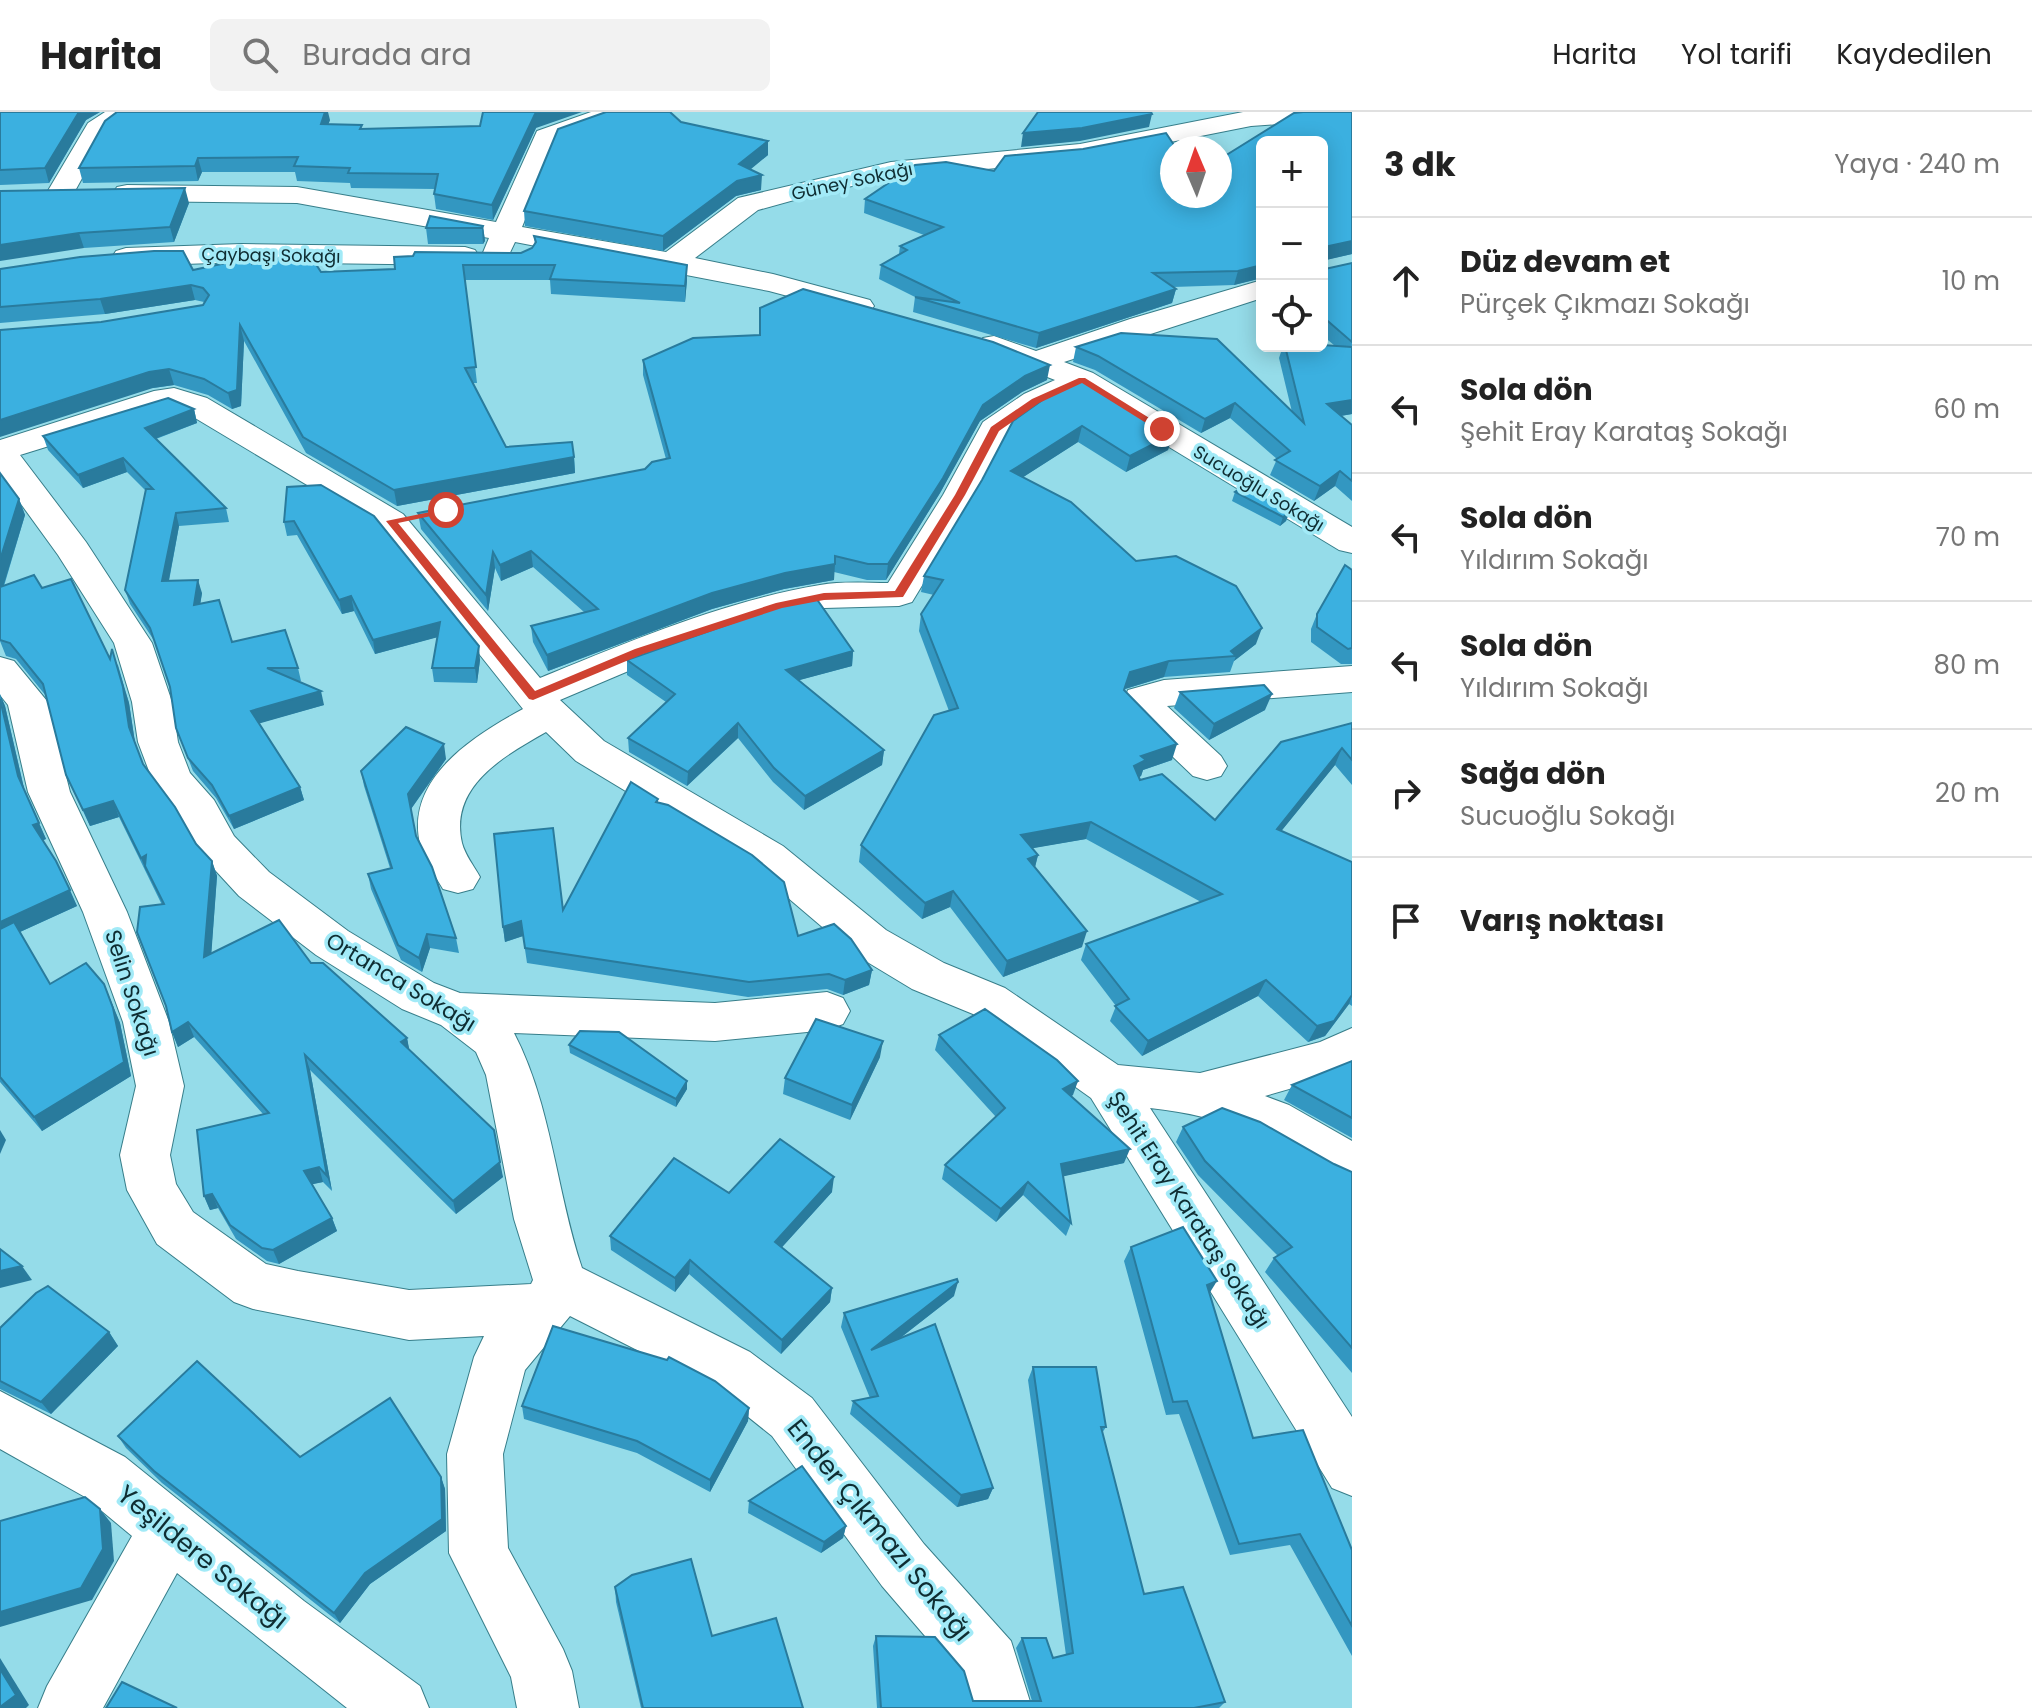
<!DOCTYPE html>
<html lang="tr">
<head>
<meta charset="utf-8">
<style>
  :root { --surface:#fff; --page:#f2f2f2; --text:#222; --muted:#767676; --line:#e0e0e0 }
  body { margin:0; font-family:Poppins,sans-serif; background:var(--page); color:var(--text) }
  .controls { position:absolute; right:24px; top:24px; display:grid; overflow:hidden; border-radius:12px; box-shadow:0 4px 20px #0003 }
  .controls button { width:72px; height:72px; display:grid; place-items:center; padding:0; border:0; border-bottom:2px solid var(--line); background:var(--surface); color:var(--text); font:40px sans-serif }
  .compass { position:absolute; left:1160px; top:24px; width:72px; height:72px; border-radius:50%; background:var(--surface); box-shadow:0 4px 20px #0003; rotate:358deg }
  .stop { position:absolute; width:24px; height:24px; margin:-18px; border:6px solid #cf4231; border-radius:50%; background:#fff }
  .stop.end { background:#cf4231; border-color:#fff; box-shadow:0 2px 8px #0008 }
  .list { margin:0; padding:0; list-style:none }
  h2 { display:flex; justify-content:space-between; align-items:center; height:104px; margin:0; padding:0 32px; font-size:34px }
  h2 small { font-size:26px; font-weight:400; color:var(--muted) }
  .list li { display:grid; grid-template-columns:52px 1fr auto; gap:24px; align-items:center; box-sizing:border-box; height:128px; padding:0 32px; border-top:2px solid var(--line) }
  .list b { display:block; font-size:30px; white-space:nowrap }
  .list p { margin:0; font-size:26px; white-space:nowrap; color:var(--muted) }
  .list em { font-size:26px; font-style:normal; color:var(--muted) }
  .icon { flex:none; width:44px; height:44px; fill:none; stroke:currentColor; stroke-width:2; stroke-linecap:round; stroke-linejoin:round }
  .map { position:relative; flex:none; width:1352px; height:1596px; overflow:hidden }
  header { display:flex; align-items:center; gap:48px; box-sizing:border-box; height:112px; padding:0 40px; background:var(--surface); border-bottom:2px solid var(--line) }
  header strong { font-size:38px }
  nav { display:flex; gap:44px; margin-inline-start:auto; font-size:28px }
  .search { width:560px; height:72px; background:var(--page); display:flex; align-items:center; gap:20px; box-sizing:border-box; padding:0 28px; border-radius:12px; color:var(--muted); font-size:30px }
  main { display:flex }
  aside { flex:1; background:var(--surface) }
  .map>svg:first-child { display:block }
</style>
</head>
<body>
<header>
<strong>Harita</strong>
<div class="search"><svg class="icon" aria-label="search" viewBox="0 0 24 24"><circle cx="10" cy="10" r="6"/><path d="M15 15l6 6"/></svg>Burada ara</div>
<nav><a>Harita</a><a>Yol tarifi</a><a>Kaydedilen</a></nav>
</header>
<main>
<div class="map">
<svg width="1352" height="1596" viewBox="0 0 1352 1596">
  <rect width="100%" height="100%" fill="#95dce9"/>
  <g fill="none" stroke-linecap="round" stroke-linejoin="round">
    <g stroke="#377e8a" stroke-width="2">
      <g id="minor">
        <path d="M 105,0 L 135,0 L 107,21 L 70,88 L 50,88 L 46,82 L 88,11 Z"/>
        <path d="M 591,0 L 628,0 L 624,5 L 557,29 L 522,115 L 666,140 L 738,86 L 891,50 L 1080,32 L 1243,0 L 1350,0 L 1346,5 L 1337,8 L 1251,14 L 1080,48 L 891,66 L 823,80 L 758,98 L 695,146 L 773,162 L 870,188 L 874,194 L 870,200 L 859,203 L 769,179 L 515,130 L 506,149 L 496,152 L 486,149 L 482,143 L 489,126 L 297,91 L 127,89 L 117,87 L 113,81 L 117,75 L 127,73 L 297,75 L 496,110 L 537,19 Z"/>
        <path d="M 242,132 L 465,135 L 475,138 L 479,144 L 475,150 L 465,153 L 242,150 L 126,154 L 116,151 L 112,145 L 116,139 L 126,136 Z"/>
        <path d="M 1262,168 L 1262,186 L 1064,250 L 1093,261 L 1352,415 L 1352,441 L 1339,438 L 1080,281 L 1046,296 L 1008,323 L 977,383 L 912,490 L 899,494 L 824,496 L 787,503 L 652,549 L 560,588 L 604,629 L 783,734 L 886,818 L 944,851 L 1005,876 L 1118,953 L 1200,961 L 1320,930 L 1352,916 L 1352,959 L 1265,984 L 1289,993 L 1352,1029 L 1352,1076 C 1316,1063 1287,1037 1253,1022 C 1219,1007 1187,1000 1150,996 L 1352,1305 L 1352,1384 L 1332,1376 L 1091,986 L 973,902 L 912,877 L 854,842 L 753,756 L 576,649 L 546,620 C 504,644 449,674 462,731 C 465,743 474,754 480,765 L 473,777 L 458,781 L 443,777 C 435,763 423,747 420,732 C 405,666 475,623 523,597 L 379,416 L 185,300 L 172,296 L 20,343 L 86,430 L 152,531 L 172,590 L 178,630 L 190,661 L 214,688 L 234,724 L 269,760 L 348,819 L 434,871 L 460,881 L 715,891 L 827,880 L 843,886 L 850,899 L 843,912 L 827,918 L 715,929 L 514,921 C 552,994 556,1079 582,1156 L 750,1240 L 812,1286 L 924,1432 L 1011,1529 L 1032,1596 L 970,1596 L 962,1567 L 882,1474 L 772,1324 L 712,1276 L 570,1204 L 525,1258 L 503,1342 L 508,1436 L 563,1537 L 572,1559 L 579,1596 L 517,1596 L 511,1565 L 449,1441 L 447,1342 L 474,1245 L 484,1224 L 409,1228 L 253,1197 L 234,1190 L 157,1132 L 127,1078 L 120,1043 L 136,974 L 123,910 L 83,800 L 28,680 L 8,593 L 0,583 L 0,545 L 14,549 L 47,589 L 70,680 L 127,800 L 169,910 L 184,974 L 170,1043 L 176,1072 L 193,1100 L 266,1152 L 298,1159 L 409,1178 L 531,1172 L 533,1168 L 514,1107 L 486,963 L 476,940 L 441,913 L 402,897 L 316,843 L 239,784 L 204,746 L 183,709 L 152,667 L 138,630 L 132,590 L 114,531 L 58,443 L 0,363 L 0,328 L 154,279 L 174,276 L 207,286 L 403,402 L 540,566 C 630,529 724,489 820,473 C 842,469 866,471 888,471 L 943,383 L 983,310 L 1024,282 L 1055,268 L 983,240 L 979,233 L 983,226 L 994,224 L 1036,239 L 1130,207 Z"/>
        <path d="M 1352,554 L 1352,580 L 1167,594 L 1221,644 L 1227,654 L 1221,664 L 1207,668 L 1193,664 L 1128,602 L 1122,593 L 1128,578 L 1164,568 Z"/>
        <path d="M 0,1279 L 125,1345 L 304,1489 L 420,1574 L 429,1596 L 347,1596 L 177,1461 L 103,1596 L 38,1596 L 47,1574 L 132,1424 L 85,1385 L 0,1337 Z"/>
      </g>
    </g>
    <use href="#minor" fill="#fff" fill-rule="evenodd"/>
  </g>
  <g fill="#3397c1">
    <path d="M 0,0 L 100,0 L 86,8 L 49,71 L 0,73 Z"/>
    <path d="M 1303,0 L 1352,0 L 1352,142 L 1325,148 L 1325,157 L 1352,151 L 1352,302 L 1341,304 L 1352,313 L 1352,389 L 1335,374 L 1314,389 L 1270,363 L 1277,347 L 1230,306 L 1201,321 L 1095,258 L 1073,250 L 1076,235 L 1121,221 L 1217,227 L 1292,300 L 1279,246 L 1283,234 L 1335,234 L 1322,223 L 1322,30 L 1262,30 L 1262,166 L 1234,173 L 1173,175 L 1176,177 L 1172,191 L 1036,236 L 913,200 L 915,185 L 917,186 L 879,167 L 881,153 L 899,142 L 900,134 L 924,123 L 864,101 L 865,87 L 915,53 L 946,50 L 994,59 L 1005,44 L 1083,37 L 1166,21 L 1176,36 L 1172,36 L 1172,84 L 1220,84 L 1220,47 L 1294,1 Z"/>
    <path d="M 330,8 L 328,12 L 363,17 L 536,16 L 493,108 L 436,97 L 434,82 L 435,77 L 351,76 L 350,71 L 297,69 L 295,60 L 202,60 L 198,69 L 83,71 L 79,56 Z"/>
    <path d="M 681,10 L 768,43 L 750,57 L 761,78 L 736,84 L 663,139 L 525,114 L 524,99 Z"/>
    <path d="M 0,79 L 189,91 L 174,130 L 84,136 Z"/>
    <path d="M 483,114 L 485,129 L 483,132 L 428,132 L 426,116 Z"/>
    <path d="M 534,124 L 687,168 L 685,190 L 551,182 L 550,168 L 465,168 L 477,271 L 473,271 L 506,335 L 574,345 L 575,361 L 397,394 L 306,341 L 244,229 L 241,294 L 232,297 L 208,283 L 174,273 L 153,276 L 101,210 L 203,193 L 204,190 L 195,188 L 105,202 L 0,211 L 0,157 L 193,158 L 252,152 L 321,160 L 395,157 L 521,141 L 532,136 L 535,133 Z"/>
    <path d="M 643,248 L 1047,268 L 1022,280 L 980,309 L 940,381 L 886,468 L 867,468 L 834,460 L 834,468 L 784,477 L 712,497 L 548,559 L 533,530 L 531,514 L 584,500 L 533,455 L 501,469 L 495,456 L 488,499 L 421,417 L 418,401 L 645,357 L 666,347 L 643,263 Z"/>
    <path d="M 194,297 L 197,311 L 156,327 L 226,396 L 229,410 L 179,414 L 169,469 L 202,481 L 200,492 L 232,530 L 298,556 L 301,569 L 298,569 L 324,593 L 259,611 L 300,675 L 304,688 L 234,717 L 216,686 L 193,659 L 176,616 L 171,576 L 155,530 L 130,492 L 125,478 L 146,379 L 127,360 L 83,376 L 48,338 L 43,324 Z"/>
    <path d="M 1013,309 L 1173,322 L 1168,338 L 1126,360 L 1078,330 L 1023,365 L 1136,449 L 1256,532 L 1234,549 L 1230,560 L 1164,565 L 1125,577 L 1125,579 L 1172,648 L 1143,658 L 1141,664 L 1139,665 L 1140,668 L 1215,708 L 1352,611 L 1352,673 L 1335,653 L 1281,719 L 1352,750 L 1352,894 L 1349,892 L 1325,924 L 1308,930 L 1258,884 L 1142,944 L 1110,909 L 1116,894 L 1081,848 L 1086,832 L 1201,790 L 1086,727 L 1032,736 L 1038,743 L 1035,755 L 1082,835 L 1003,865 L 950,795 L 922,807 L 859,750 L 861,733 L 949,599 L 919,519 L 921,502 L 934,483 L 921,480 L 924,464 L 982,368 Z"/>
    <path d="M 0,361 L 19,387 L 25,403 L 4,474 L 42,476 L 110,547 L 118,553 L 129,591 L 135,630 L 143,652 L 196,732 L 212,749 L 217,764 L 211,842 L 311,851 L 407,926 L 409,938 L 503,1065 L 456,1102 L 310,958 L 332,1079 L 323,1070 L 312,1072 L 332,1106 L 337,1119 L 279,1152 L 267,1149 L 236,1127 L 218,1096 L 210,1098 L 204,1084 L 263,1002 L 194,925 L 178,935 L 172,920 L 162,793 L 119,705 L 90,714 L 66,663 L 46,584 L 16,547 L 6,544 L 0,529 Z"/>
    <path d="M 287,375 L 480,548 L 477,571 L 434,570 L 432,556 L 437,525 L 375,542 L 354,499 L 342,502 L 297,423 L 287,424 L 284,410 Z"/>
    <path d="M 1235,380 L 1289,401 L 1286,409 L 1280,414 L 1232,389 Z"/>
    <path d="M 1352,458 L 1352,552 L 1341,552 L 1311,530 L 1311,517 L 1317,502 Z"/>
    <path d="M 853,539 L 852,554 L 799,568 L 884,638 L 882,653 L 804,698 L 773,670 L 738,626 L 687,674 L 629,640 L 628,626 L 666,590 L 627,563 L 627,548 Z"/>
    <path d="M 1180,580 L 1265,598 L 1209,628 L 1174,596 Z"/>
    <path d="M 0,582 L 5,594 L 25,680 L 46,727 L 43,728 L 77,794 L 20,820 L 50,872 L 104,872 L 120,911 L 131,964 L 42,1019 L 0,970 Z"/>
    <path d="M 446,647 L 411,697 L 416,724 L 456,826 L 459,841 L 430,836 L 422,860 L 401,848 L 371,777 L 368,762 L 390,756 L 364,674 L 361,659 Z"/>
    <path d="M 658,687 L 658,690 L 798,824 L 872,858 L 869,873 L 843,883 L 827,877 L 748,885 L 527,851 L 523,824 L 505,830 L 503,815 L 563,798 Z"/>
    <path d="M 939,923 L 1073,983 L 1071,984 L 1124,1051 L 1063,1064 L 1071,1111 L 1066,1124 L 1023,1083 L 996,1110 L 942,1067 L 945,1053 L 996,1005 L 935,938 Z"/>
    <path d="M 569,933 L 687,969 L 687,977 L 676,995 L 570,941 Z"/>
    <path d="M 880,945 L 850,1008 L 783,982 L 785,966 Z"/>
    <path d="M 1352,949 L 1352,1026 L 1284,988 L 1292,973 Z"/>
    <path d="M 1183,1015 L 1334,1052 L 1352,1060 L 1352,1261 L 1265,1160 L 1274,1146 L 1278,1144 L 1198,1063 L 1176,1030 Z"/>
    <path d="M 832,1080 L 782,1135 L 832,1176 L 830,1190 L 781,1242 L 689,1162 L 675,1180 L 611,1138 L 610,1124 L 729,1081 Z"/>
    <path d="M 1131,1135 L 1209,1181 L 1253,1326 L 1352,1438 L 1352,1544 L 1290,1433 L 1230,1443 L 1179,1302 L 1166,1303 L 1124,1149 Z"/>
    <path d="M 954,1184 L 899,1227 L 993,1376 L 988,1387 L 957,1395 L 850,1302 L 853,1289 L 870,1286 L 841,1215 L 844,1201 Z"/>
    <path d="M 0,1216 L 109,1220 L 118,1234 L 51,1302 L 0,1277 Z"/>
    <path d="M 1033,1255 L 1106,1315 L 1102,1321 L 1144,1482 L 1225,1590 L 1219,1596 L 877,1596 L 873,1534 L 876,1524 L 973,1589 L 1032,1589 L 1016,1536 L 1022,1526 L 1053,1546 L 1066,1543 L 1028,1268 Z"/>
    <path d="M 522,1294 L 749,1296 L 748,1309 L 710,1380 L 637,1341 L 524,1307 Z"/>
    <path d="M 118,1324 L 300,1345 L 441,1365 L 445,1377 L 446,1419 L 370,1472 L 340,1511 L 162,1371 L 126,1336 Z"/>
    <path d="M 749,1389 L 846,1414 L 843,1426 L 821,1441 L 748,1401 Z"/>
    <path d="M 615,1475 L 803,1596 L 641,1596 L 616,1490 Z"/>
  </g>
  <g fill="#297b9d">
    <path d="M 79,0 L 100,0 L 86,8 L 49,71 L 45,56 Z"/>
    <path d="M 325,0 L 328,0 L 330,8 L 323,27 L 321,12 Z"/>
    <path d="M 540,0 L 582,0 L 536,16 L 493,108 L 492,93 L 535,2 Z"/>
    <path d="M 1152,2 L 1149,15 L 1080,29 L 1021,35 L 1023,21 Z"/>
    <path d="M 768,29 L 768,43 L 739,67 L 739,52 Z"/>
    <path d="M 198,46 L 202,60 L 198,69 L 195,54 Z"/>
    <path d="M 762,63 L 761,78 L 736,84 L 663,139 L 663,124 L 737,69 Z"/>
    <path d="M 185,76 L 189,91 L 174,130 L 170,115 Z"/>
    <path d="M 483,114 L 485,129 L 483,132 L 482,116 Z"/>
    <path d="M 79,121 L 84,136 L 0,149 L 0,133 Z"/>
    <path d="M 1352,129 L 1352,142 L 1322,149 L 1324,135 Z"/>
    <path d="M 687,153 L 687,168 L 685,190 L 685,174 Z"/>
    <path d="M 1262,153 L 1262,166 L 1234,173 L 1238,159 Z"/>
    <path d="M 191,173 L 195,188 L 105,202 L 100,187 Z"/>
    <path d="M 1176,177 L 1172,191 L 1036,236 L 1039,221 Z"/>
    <path d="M 240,213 L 244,229 L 241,294 L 232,297 L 228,281 Z"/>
    <path d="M 1050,253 L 1047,268 L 1022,280 L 980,309 L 940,381 L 886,468 L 888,452 L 983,293 L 1025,264 Z"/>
    <path d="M 169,257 L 174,273 L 153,276 L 0,325 L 0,308 L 149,260 Z"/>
    <path d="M 1352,288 L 1352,302 L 1321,307 L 1327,292 Z"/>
    <path d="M 1235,291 L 1230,306 L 1201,321 L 1205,307 Z"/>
    <path d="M 194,297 L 197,311 L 149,329 L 145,316 Z"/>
    <path d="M 1082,314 L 1078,330 L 1008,375 L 1011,359 Z"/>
    <path d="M 1173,322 L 1168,338 L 1126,360 L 1130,344 Z"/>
    <path d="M 574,345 L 575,361 L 397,394 L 394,378 Z"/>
    <path d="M 123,346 L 127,360 L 83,376 L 78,363 Z"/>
    <path d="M 1340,359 L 1335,374 L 1314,389 L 1320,374 Z"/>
    <path d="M 19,387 L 25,403 L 0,485 L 0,448 Z"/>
    <path d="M 176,401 L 179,414 L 166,483 L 162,469 Z"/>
    <path d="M 1289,401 L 1286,409 L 1280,414 L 1283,405 Z"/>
    <path d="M 531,439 L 533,455 L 501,469 L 500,453 Z"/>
    <path d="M 493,440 L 495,456 L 488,499 L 486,483 Z"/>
    <path d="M 835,452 L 834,468 L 784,477 L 712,497 L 548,559 L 547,543 L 712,481 L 785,461 Z"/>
    <path d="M 198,468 L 202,481 L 198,507 L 194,493 Z"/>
    <path d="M 351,484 L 354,499 L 342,502 L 339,488 Z"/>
    <path d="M 440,510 L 442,524 L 375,542 L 373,528 Z"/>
    <path d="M 1262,516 L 1256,532 L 1234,549 L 1236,544 L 1231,539 Z"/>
    <path d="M 479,534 L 480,548 L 477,571 L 475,556 Z"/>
    <path d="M 112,537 L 129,591 L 135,631 L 129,615 Z"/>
    <path d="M 853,539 L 852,554 L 785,572 L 786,558 Z"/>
    <path d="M 1169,549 L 1164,565 L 1125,577 L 1130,560 Z"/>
    <path d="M 321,579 L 324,593 L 254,613 L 251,599 Z"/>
    <path d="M 0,582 L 5,594 L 25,681 L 18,664 Z"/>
    <path d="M 1272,582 L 1265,598 L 1209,628 L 1214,612 Z"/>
    <path d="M 738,611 L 738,626 L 687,674 L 688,660 Z"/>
    <path d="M 444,632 L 446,647 L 411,697 L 408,682 Z"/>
    <path d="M 1177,632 L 1172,648 L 1143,658 L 1141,664 L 1129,671 L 1134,654 L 1141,644 Z"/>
    <path d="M 1342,636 L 1335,653 L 1270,733 L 1277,717 Z"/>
    <path d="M 884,638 L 882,653 L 804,698 L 805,684 Z"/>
    <path d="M 300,675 L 304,688 L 234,717 L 229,704 Z"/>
    <path d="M 113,689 L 119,705 L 90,714 L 83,698 Z"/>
    <path d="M 1091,710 L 1086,727 L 1017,739 L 1021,723 Z"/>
    <path d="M 39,711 L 46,727 L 41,729 L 33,713 Z"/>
    <path d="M 146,743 L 145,754 L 147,761 L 141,746 Z"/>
    <path d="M 1038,743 L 1034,759 L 1028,747 Z"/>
    <path d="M 212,749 L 217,764 L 210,860 L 204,845 Z"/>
    <path d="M 70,778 L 77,794 L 0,829 L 0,810 Z"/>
    <path d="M 953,779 L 950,795 L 922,807 L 925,791 Z"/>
    <path d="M 521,809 L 523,824 L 505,830 L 503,815 Z"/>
    <path d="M 1087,819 L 1082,835 L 1003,865 L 1007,849 Z"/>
    <path d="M 427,822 L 430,836 L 422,860 L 419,846 Z"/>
    <path d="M 872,858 L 869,873 L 843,883 L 845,868 Z"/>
    <path d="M 1266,868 L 1258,884 L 1142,944 L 1148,929 Z"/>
    <path d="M 104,872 L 120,911 L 131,964 L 42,1019 L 34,1005 Z"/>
    <path d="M 1352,883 L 1349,892 L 1325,924 L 1308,930 L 1317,914 Z"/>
    <path d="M 188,910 L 194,925 L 178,935 L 172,920 Z"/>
    <path d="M 407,926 L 410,941 L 401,930 Z"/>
    <path d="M 883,929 L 880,945 L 850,1008 L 852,993 Z"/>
    <path d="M 305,943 L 310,958 L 332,1079 L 327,1064 Z"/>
    <path d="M 687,969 L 687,977 L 676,995 L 676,987 Z"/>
    <path d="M 1078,969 L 1073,983 L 1058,991 L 1063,977 Z"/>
    <path d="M 0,1018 L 6,1028 L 0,1042 Z"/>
    <path d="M 1130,1037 L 1124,1051 L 1056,1066 L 1061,1052 Z"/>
    <path d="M 500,1050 L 503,1065 L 456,1102 L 453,1089 Z"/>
    <path d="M 319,1055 L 323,1070 L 309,1073 L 304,1059 Z"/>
    <path d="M 834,1065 L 832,1080 L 774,1144 L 775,1130 Z"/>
    <path d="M 1028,1070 L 1023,1083 L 996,1110 L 1001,1097 Z"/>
    <path d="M 212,1082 L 218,1096 L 210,1098 L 204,1084 Z"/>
    <path d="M 332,1106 L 337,1119 L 279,1152 L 273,1138 Z"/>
    <path d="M 690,1148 L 689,1162 L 675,1180 L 675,1166 Z"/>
    <path d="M 22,1154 L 32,1168 L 0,1176 L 0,1159 Z"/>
    <path d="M 1217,1169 L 1209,1182 L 1207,1173 Z"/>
    <path d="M 958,1170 L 954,1184 L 868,1251 L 871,1238 Z"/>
    <path d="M 832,1176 L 830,1190 L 781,1242 L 782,1228 Z"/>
    <path d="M 109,1220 L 118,1234 L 51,1302 L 41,1290 Z"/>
    <path d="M 749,1296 L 748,1309 L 710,1380 L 710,1368 Z"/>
    <path d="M 441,1365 L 445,1377 L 446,1419 L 370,1472 L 340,1511 L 334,1501 Z"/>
    <path d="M 993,1376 L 988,1387 L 957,1395 L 961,1383 Z"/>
    <path d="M 100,1397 L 111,1411 L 114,1449 L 92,1488 L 0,1515 L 0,1500 Z"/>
    <path d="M 846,1414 L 843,1426 L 821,1441 L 824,1430 Z"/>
    <path d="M 0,1546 L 29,1593 L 26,1596 L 0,1596 Z"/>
  </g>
  <g fill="#3bb0e0" stroke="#297b9d" stroke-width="2">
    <path d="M 0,0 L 79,0 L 45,56 L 0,58 Z"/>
    <path d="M 117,0 L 325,0 L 321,12 L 362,13 L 360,17 L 480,14 L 483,0 L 540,0 L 535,2 L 492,93 L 434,82 L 438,62 L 348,61 L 350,56 L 294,54 L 298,45 L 198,46 L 195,54 L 79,56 L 105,9 Z"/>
    <path d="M 606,0 L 670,0 L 681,10 L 768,29 L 739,52 L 762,63 L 737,69 L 663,124 L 524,99 L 558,17 Z"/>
    <path d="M 1038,0 L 1151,0 L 1152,2 L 1082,16 L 1023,21 Z"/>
    <path d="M 1303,0 L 1352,0 L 1352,129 L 1324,135 L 1325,157 L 1352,151 L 1352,230 L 1322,204 L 1322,30 L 1262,30 L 1262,153 L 1238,159 L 1153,161 L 1176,177 L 1039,221 L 915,185 L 960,191 L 881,153 L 907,138 L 900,134 L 943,115 L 865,87 L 915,53 L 946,50 L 994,59 L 1005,44 L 1083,37 L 1166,21 L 1176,36 L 1172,36 L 1172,84 L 1220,84 L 1220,47 L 1294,1 Z"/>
    <path d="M 185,76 L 170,115 L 79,121 L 0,133 L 0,79 Z"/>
    <path d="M 430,104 L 483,114 L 482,116 L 426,116 Z"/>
    <path d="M 534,124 L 687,153 L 685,174 L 550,167 L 555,153 L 463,153 L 476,255 L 465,256 L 506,335 L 572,330 L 574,345 L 394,378 L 303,325 L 240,213 L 237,278 L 228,281 L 204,267 L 169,257 L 149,260 L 0,308 L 0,218 L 101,210 L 203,193 L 209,183 L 203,176 L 191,173 L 100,187 L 0,195 L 0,157 L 80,145 L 154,139 L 183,139 L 193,158 L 249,146 L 252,152 L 308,140 L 321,160 L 395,157 L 394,145 L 413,144 L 415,140 L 521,141 L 532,136 L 536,130 Z"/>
    <path d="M 803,177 L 993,230 L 1050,253 L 1025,264 L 983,293 L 943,366 L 888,452 L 868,452 L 835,444 L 835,452 L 785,461 L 712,481 L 547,543 L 531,514 L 598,497 L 531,439 L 500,453 L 493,440 L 486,483 L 418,401 L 645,357 L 652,350 L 670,346 L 643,248 L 693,226 L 760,223 L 760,196 Z"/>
    <path d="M 1121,221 L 1217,227 L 1304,311 L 1285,234 L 1322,233 L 1352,235 L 1352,288 L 1327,292 L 1352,313 L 1352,369 L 1340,359 L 1320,374 L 1275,348 L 1290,339 L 1235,291 L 1205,307 L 1098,244 L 1076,235 Z"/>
    <path d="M 1083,268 L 1173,322 L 1130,344 L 1082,314 L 1011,359 L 1071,390 L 1136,449 L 1176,444 L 1236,474 L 1262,516 L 1231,539 L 1236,544 L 1169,549 L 1130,560 L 1124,578 L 1177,632 L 1141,644 L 1146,648 L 1134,654 L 1140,668 L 1162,662 L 1215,708 L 1281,630 L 1352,611 L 1352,648 L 1342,636 L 1277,717 L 1352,750 L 1352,883 L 1334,909 L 1317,914 L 1266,868 L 1148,929 L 1115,894 L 1129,887 L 1086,832 L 1222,782 L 1091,710 L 1021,723 L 1038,743 L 1028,747 L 1087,819 L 1007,849 L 953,779 L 925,791 L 861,733 L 934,603 L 958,596 L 921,502 L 943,468 L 924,464 L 982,368 L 1013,309 L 1051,282 Z"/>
    <path d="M 168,286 L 194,297 L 145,316 L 226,396 L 176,401 L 162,469 L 198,468 L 194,493 L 219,488 L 232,530 L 285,518 L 298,556 L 267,556 L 321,579 L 251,599 L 300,675 L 229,704 L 212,673 L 188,646 L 176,616 L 170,575 L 150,516 L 125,478 L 146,377 L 153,377 L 123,346 L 78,363 L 43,324 Z"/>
    <path d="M 0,361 L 19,387 L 0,448 Z"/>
    <path d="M 321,373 L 374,404 L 479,534 L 475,556 L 432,556 L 440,510 L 373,528 L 351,484 L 339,488 L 294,409 L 284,410 L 287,375 Z"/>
    <path d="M 1244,374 L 1289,401 L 1283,405 L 1235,380 Z"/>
    <path d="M 1345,453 L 1352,458 L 1352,536 L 1348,537 L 1317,515 L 1317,502 Z"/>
    <path d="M 34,463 L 42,476 L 71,467 L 110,547 L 112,537 L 123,575 L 129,615 L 143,652 L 175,695 L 196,732 L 212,749 L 204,845 L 279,808 L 311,851 L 323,851 L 407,926 L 401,930 L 494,1018 L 500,1050 L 453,1089 L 305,943 L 327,1064 L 319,1055 L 304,1059 L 332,1106 L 273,1138 L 262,1136 L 230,1113 L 212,1082 L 204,1084 L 197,1018 L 269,1001 L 188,910 L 172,920 L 166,894 L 137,820 L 140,795 L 164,792 L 145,754 L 146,743 L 141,746 L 113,689 L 83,698 L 66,663 L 43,572 L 10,531 L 0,528 L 0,475 Z"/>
    <path d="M 816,486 L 853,539 L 786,558 L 884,638 L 805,684 L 774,656 L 738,611 L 688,660 L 628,626 L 675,582 L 627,548 L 789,491 Z"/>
    <path d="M 1264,573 L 1272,582 L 1214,612 L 1180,580 Z"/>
    <path d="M 0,587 L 18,664 L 39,711 L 33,713 L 56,749 L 70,778 L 0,810 Z"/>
    <path d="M 406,615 L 444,632 L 408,682 L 416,724 L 432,755 L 456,826 L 427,822 L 419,846 L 398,833 L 368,762 L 392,756 L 361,659 Z"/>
    <path d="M 631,670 L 658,687 L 656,690 L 668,693 L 752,743 L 784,770 L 798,824 L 834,812 L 851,827 L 872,858 L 845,868 L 829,862 L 749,870 L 525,836 L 521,809 L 503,815 L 494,722 L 553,716 L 563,798 Z"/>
    <path d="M 14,810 L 50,872 L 86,851 L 104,872 L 113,896 L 124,950 L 34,1005 L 0,965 L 0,817 Z"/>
    <path d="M 985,897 L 1057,948 L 1078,969 L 1063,977 L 1130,1037 L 1061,1052 L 1071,1111 L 1028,1070 L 1001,1097 L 945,1053 L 1005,996 L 939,923 Z"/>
    <path d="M 816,907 L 883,929 L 852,993 L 785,966 Z"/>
    <path d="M 580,919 L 619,920 L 687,969 L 676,987 L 569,933 Z"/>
    <path d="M 1352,949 L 1352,1006 L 1292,973 Z"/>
    <path d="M 1222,996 L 1260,1010 L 1334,1052 L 1352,1060 L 1352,1236 L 1274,1146 L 1292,1135 L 1205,1049 L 1183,1015 Z"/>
    <path d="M 780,1027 L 834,1065 L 775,1130 L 832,1176 L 782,1228 L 690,1148 L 675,1166 L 610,1124 L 674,1046 L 729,1081 Z"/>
    <path d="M 1183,1115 L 1217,1169 L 1207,1173 L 1253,1326 L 1303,1318 L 1352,1438 L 1352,1514 L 1300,1422 L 1239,1432 L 1187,1289 L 1173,1290 L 1131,1135 Z"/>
    <path d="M 0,1137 L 22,1154 L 0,1159 Z"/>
    <path d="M 957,1167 L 958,1170 L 871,1238 L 935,1212 L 993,1376 L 961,1383 L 853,1289 L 878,1284 L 844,1201 Z"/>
    <path d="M 48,1174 L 109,1220 L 41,1290 L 0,1269 L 0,1216 L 36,1181 Z"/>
    <path d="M 553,1214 L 667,1248 L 669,1245 L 715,1269 L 749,1296 L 710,1368 L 637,1329 L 522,1294 Z"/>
    <path d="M 197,1249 L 300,1345 L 390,1286 L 441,1365 L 442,1407 L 365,1461 L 334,1501 L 154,1359 L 118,1324 Z"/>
    <path d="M 1033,1255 L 1096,1255 L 1106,1315 L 1101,1315 L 1144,1482 L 1183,1475 L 1225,1590 L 1194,1596 L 881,1596 L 876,1524 L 935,1525 L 964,1559 L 973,1589 L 1041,1589 L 1022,1526 L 1046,1526 L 1053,1546 L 1073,1541 Z"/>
    <path d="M 802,1354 L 846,1414 L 824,1430 L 749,1389 Z"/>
    <path d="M 85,1385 L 100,1397 L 103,1437 L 81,1476 L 0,1500 L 0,1409 Z"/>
    <path d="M 691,1447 L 712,1524 L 776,1506 L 803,1596 L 643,1596 L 615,1475 L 632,1463 Z"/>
    <path d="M 0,1557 L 16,1583 L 0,1595 Z"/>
    <path d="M 122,1570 L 177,1596 L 106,1596 Z"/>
  </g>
  <path fill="#cf4231" d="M 1079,266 L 1085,266 L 1167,317 L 1159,319 L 1082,271 L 1039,291 L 999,319 L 965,383 L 903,485 L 824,488 L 782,496 L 643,542 L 533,588 L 529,587 L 386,409 L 450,396 L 450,400 L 398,411 L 535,579 L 635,537 L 776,491 L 824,481 L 895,479 L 955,383 L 991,315 L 1032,287 Z"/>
  <g text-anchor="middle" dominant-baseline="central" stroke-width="7" stroke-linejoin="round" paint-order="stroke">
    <g font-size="18" fill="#0f2d32" stroke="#a2eaf7">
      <text transform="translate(852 69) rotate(-12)">Güney Sokağı</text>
      <text transform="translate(271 143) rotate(1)">Çaybaşı Sokağı</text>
      <text transform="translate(1259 376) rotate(31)">Sucuoğlu Sokağı</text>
    </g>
    <g font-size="22" fill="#0f2d32" stroke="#a2eaf7">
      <text transform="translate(401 870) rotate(31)">Ortanca Sokağı</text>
      <text transform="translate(132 881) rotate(72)">Selin Sokağı</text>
      <text transform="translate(1189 1098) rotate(57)">Şehit Eray Karataş Sokağı</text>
    </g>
    <g font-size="26" fill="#0f2d32" stroke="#a2eaf7">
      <text transform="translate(880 1418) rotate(51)">Ender Çıkmazı Sokağı</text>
      <text transform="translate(203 1445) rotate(39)">Yeşildere Sokağı</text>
    </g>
  </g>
</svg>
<div class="controls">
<button>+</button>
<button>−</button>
<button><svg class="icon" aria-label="locate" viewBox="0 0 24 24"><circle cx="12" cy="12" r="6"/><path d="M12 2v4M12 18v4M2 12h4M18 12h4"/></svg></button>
</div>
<svg class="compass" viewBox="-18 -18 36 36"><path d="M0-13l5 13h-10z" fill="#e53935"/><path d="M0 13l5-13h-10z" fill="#767676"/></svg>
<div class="stop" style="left:446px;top:398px"></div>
<div class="stop end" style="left:1162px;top:317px"></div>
</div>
<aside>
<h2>3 dk<small>Yaya · 240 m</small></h2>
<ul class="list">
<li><svg class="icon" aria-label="ahead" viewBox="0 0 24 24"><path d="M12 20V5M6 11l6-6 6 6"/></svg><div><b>Düz devam et</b><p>Pürçek Çıkmazı Sokağı</p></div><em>10 m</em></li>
<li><svg class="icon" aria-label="left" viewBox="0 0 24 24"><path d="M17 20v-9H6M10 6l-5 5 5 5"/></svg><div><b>Sola dön</b><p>Şehit Eray Karataş Sokağı</p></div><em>60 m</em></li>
<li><svg class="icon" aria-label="left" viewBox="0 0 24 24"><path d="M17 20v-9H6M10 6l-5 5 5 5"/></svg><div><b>Sola dön</b><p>Yıldırım Sokağı</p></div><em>70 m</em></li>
<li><svg class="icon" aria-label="left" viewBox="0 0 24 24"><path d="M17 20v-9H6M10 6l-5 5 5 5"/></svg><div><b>Sola dön</b><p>Yıldırım Sokağı</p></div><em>80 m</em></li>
<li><svg class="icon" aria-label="right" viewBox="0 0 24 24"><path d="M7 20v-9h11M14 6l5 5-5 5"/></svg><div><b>Sağa dön</b><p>Sucuoğlu Sokağı</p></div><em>20 m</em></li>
<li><svg class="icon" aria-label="arrive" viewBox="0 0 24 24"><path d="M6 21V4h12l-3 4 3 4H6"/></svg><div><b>Varış noktası</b></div></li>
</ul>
</aside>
</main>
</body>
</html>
